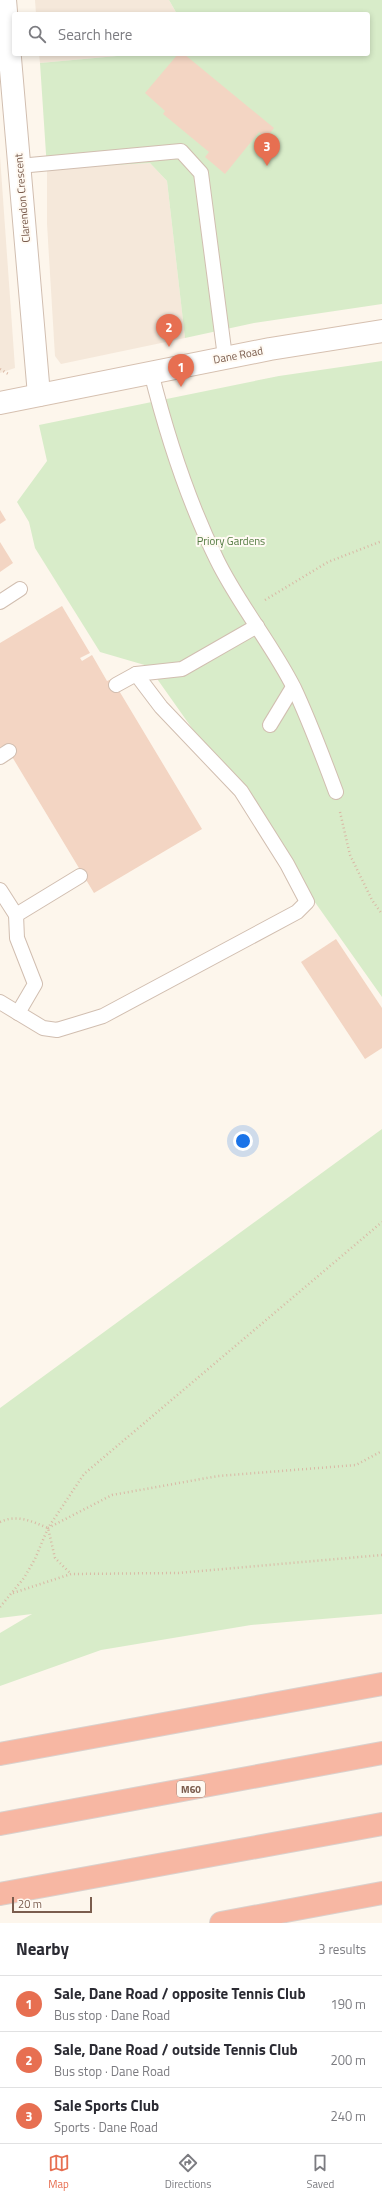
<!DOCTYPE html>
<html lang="en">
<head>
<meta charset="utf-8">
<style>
  :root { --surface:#fff; --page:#f2f2f3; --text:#2b2b33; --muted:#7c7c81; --line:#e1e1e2; --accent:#e76f51 }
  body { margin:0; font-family:"Titillium Web",sans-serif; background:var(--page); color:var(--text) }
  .scale { position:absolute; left:12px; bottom:10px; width:80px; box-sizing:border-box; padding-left:4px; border:2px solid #7a5c4d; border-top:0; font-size:11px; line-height:14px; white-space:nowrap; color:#7a5c4d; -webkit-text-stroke:3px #fffaf3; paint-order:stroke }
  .you { position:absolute; left:243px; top:1141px; width:14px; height:14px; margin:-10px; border:3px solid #fff; border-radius:50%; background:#1a73e8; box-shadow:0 0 0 6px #1a73e833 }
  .badge { display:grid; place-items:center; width:26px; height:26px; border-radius:50%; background:var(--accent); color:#fff; font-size:13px; font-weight:700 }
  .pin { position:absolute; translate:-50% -33px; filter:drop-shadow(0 1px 2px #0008) }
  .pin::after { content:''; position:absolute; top:21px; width:14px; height:12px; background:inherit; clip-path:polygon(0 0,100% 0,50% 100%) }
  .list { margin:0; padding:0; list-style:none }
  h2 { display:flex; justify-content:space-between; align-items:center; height:52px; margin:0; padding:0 16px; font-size:17px }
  h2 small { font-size:13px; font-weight:400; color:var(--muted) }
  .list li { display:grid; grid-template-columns:26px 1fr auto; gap:12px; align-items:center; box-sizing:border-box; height:56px; padding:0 16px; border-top:1px solid var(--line) }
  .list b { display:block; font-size:15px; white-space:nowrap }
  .list p { margin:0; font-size:13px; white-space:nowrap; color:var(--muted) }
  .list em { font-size:13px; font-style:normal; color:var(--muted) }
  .icon { flex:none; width:22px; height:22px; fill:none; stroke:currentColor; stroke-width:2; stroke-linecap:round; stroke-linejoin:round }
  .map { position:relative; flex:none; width:382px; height:1923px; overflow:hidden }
  .search { position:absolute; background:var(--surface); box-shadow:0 2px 6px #0003; left:12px; right:12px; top:12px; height:44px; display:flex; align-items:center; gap:10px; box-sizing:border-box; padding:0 14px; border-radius:4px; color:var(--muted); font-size:15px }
  .sheet { height:220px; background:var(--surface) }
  nav { display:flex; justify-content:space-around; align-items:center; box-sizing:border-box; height:56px; border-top:1px solid var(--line); background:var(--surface); font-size:11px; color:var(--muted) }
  nav a { display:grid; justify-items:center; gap:2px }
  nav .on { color:var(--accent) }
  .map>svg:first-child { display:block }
</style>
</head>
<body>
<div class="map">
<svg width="382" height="1923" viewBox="0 0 382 1923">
  <rect width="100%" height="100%" fill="#fdf6ec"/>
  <g fill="#f5e8da">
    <path d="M 35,0 L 169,0 L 177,14 L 36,14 Z"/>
    <path d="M 39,54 L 139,54 L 40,63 Z"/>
    <path d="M 0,156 L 15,368 L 0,373 Z"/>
    <path d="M 150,163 L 167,181 L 185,338 L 61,364 L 55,356 L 47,224 L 47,169 Z"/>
  </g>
  <g fill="#d8ecc9">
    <path d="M 169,0 L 382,0 L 382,304 L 254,323 L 185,338 L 167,181 L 150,163 L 47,169 L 40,63 L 139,54 L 368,54 L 368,14 L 177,14 Z"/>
    <path d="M 382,361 L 382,997 L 148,666 L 100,652 L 35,548 L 29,522 L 17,502 L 47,461 L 39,425 L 279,376 Z"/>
    <path d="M 382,1129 L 382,1614 L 251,1625 L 101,1650 L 0,1686 L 0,1633 L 32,1614 L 0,1618 L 0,1408 Z"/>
  </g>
  <g fill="#f3d5c3">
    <path d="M 178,54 L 184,54 L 274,128 L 266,138 L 259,132 L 225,174 L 205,157 L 209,152 L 163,114 L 165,111 L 145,93 Z"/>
    <path d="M 0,510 L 6,520 L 0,524 Z"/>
    <path d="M 0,542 L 13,563 L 0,572 Z"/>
    <path d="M 62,606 L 90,653 L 80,658 L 82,661 L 92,655 L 107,681 L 112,679 L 202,829 L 94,893 L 5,745 L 0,748 L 0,643 Z"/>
    <path d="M 336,939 L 382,1008 L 382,1048 L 365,1059 L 301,962 Z"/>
  </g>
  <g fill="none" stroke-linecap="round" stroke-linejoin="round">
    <g stroke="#d1beb0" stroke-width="16">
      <g id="service">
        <path d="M 19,166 L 181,151 L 201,173 L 225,357"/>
        <path d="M 151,372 C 167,436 188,501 217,560 C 239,605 272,644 294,688 C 310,722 323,757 336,792"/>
        <path d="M 0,602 L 20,589"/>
        <path d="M 116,685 L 136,674 L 182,669 L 257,626"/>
        <path d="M 270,725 L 293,687"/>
        <path d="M 0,757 L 9,751"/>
        <path d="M 0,890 L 16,915 L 17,938 L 35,984 L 18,1013"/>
        <path d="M 16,915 L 80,876"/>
        <path d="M 0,1002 L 43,1028 L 57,1030 L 103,1016 L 297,912 L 307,902 L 287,864 L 241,791 L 161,707 L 136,674"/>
      </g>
    </g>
    <g stroke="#d1beb0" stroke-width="24">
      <path id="minor" d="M 5,0 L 39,395"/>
    </g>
    <g stroke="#d6c0b0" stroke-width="24">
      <path id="secondary" d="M 0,403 L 270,349 L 382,331"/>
    </g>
    <g stroke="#dad1cd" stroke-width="24">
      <g id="motorway">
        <path d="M 0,1754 L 382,1684"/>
        <path d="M 0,1824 L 382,1753"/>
        <path d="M 0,1894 L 382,1824"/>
        <path d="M 221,1923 L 382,1893"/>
      </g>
    </g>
    <g stroke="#d9b8a5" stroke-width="2.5" stroke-dasharray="1 3" stroke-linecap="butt">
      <path d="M 0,369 L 10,375"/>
      <path d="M 265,600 L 328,562 L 382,541"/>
      <path d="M 340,812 L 350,855 L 372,900 L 382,914"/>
      <path d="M 0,1522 C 17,1514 31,1521 48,1528 L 55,1558 L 71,1574"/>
      <path d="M 48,1528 L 112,1495 L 218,1476 L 356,1465 L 382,1451"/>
      <path d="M 13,1593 L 71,1574 L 178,1573 L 382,1555"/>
      <path d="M 0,1607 L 24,1578 L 35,1559 L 48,1528 L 84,1474 L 382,1222"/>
    </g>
    <use href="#service" stroke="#fff" stroke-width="14"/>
    <use href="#minor" stroke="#fff" stroke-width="22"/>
    <use href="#secondary" stroke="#fff" stroke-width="22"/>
    <use href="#motorway" stroke="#f7b7a3" stroke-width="22"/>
  </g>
  <g text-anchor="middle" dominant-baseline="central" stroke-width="4" stroke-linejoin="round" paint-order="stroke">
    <rect fill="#fffaf3" stroke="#a28b7f" stroke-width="1" x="177" y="1781" width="28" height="16" rx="3"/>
    <g font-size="10" font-weight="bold" fill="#7a5c4d">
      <text x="191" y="1789">M60</text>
    </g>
    <g font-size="11" fill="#7a5c4d" stroke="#fffaf3">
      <text transform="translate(22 198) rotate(-95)">Clarendon Crescent</text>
      <text transform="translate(238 355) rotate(-11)">Dane Road</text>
    </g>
    <g font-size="11" fill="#537a41" stroke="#fffaf3">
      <text x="231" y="541">Priory Gardens</text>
    </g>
  </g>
</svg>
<div class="scale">20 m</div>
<div class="you"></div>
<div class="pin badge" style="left:181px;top:387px">1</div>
<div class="pin badge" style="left:169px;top:347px">2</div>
<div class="pin badge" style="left:267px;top:166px">3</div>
<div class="search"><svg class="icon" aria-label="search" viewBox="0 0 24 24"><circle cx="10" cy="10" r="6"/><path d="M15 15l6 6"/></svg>Search here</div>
</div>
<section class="sheet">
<h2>Nearby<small>3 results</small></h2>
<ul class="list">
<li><span class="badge">1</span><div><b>Sale, Dane Road / opposite Tennis Club</b><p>Bus stop · Dane Road</p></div><em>190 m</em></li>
<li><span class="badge">2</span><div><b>Sale, Dane Road / outside Tennis Club</b><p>Bus stop · Dane Road</p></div><em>200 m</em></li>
<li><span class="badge">3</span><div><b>Sale Sports Club</b><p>Sports · Dane Road</p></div><em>240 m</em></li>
</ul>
</section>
<nav>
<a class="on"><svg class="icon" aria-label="map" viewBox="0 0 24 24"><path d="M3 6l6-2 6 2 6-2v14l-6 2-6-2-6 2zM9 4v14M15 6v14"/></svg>Map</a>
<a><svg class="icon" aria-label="directions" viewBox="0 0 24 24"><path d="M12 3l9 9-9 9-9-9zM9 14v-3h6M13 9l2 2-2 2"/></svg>Directions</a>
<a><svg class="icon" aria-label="saved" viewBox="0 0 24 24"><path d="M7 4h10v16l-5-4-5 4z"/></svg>Saved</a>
</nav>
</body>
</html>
